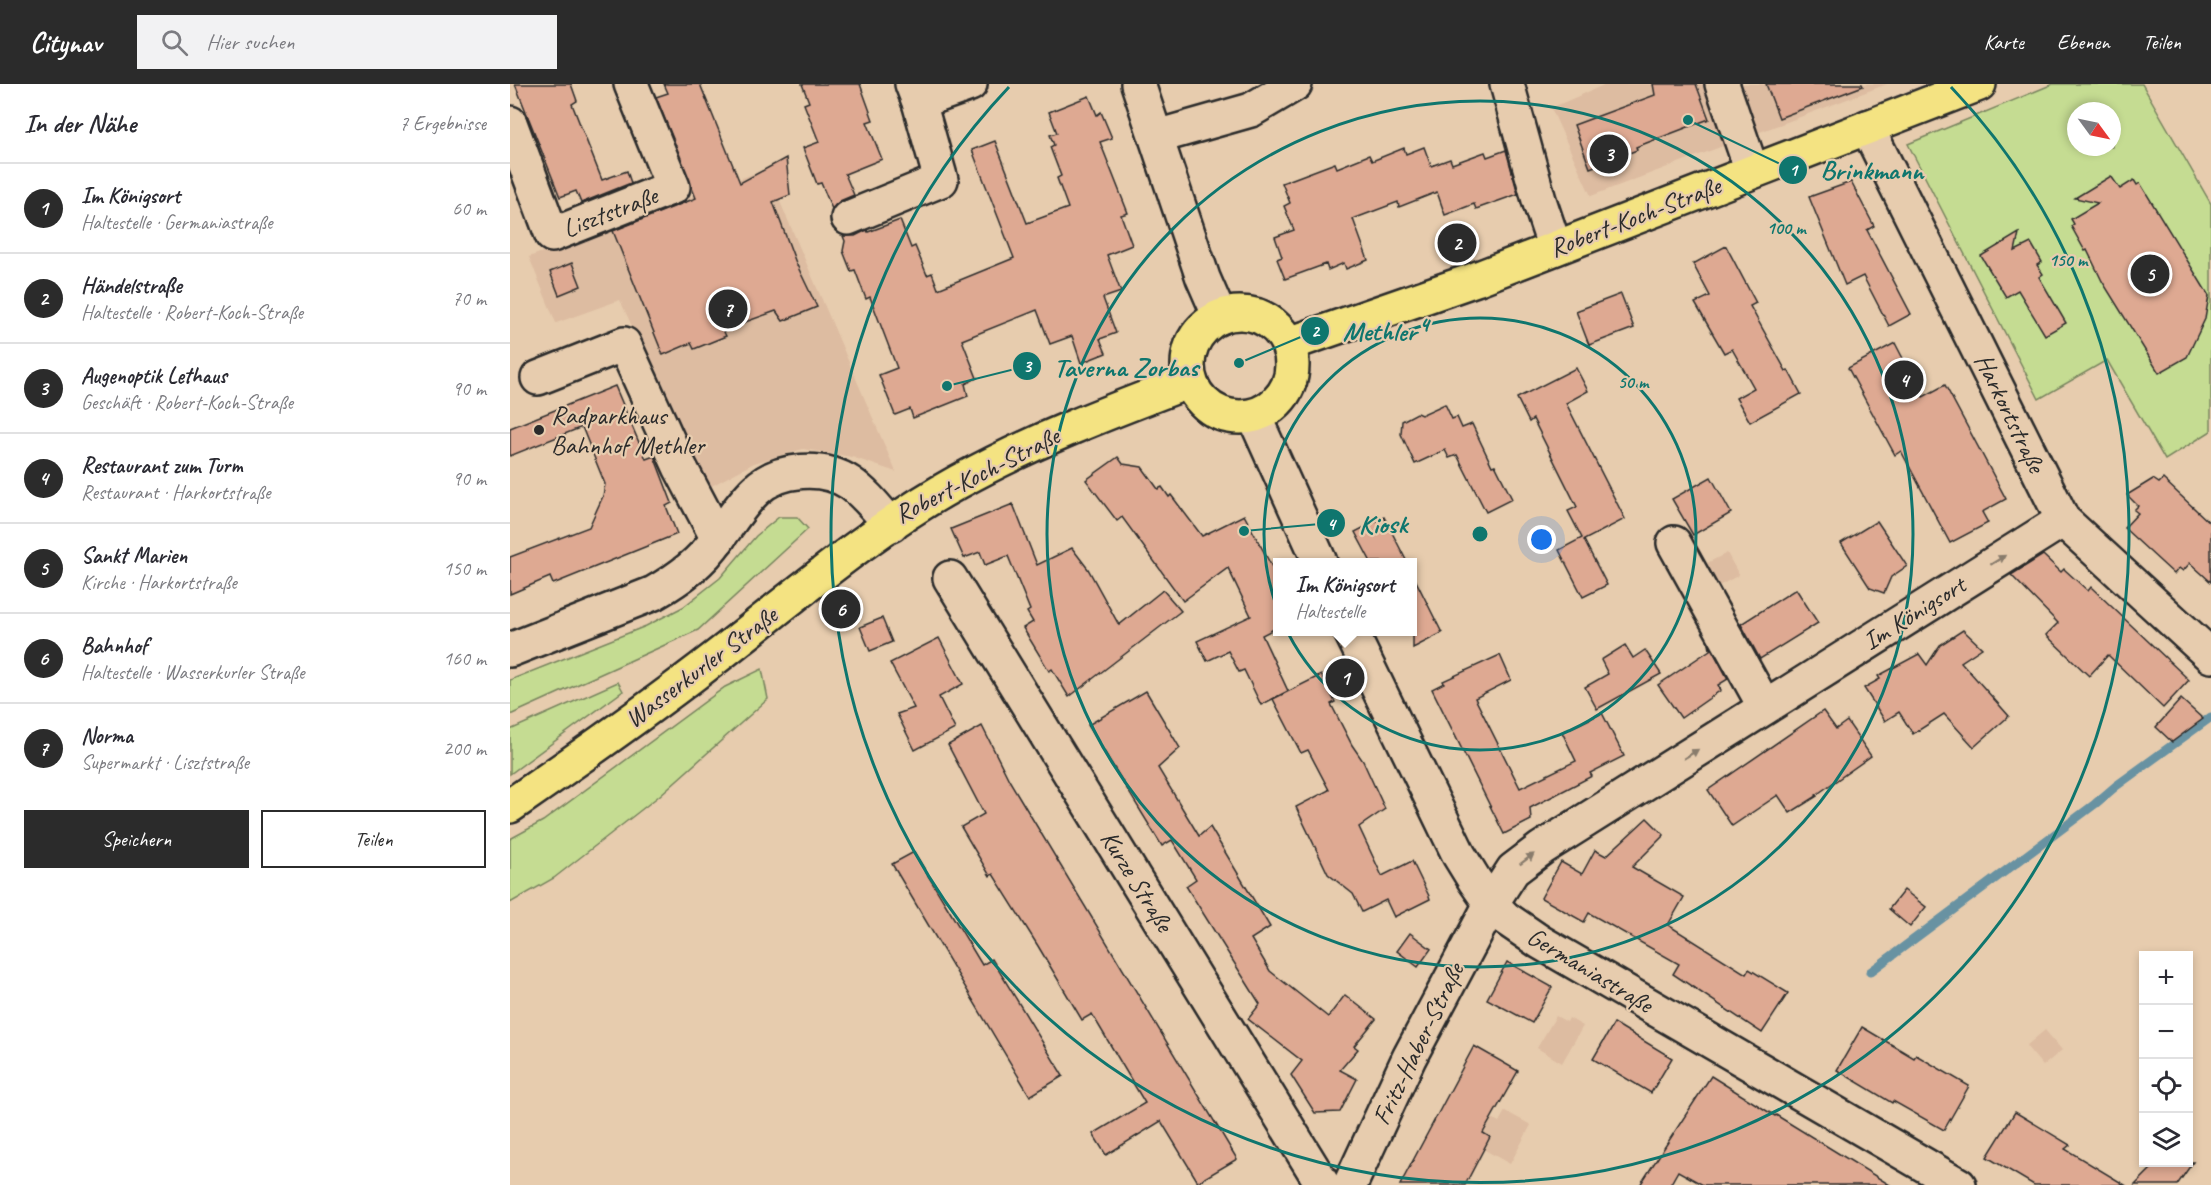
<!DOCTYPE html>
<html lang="de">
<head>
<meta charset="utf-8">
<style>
  :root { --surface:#fff; --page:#f2f2f3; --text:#2b2b33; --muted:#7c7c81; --line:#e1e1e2; --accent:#2b2b2b }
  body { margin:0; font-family:Caveat,sans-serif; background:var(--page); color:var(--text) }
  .controls { position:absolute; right:18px; bottom:18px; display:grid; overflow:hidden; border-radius:0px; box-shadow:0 3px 9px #0003 }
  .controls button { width:54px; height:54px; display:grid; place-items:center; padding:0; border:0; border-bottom:2px solid var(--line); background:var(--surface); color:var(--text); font:30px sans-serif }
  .compass { position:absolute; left:1557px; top:18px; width:54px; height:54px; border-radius:50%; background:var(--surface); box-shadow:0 3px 9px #0003; rotate:123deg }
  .you { position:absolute; left:1032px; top:456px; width:21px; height:21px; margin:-15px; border:4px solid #fff; border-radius:50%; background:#1a73e8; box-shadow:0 0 0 9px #1a73e833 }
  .badge { display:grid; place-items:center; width:39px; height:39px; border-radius:50%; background:var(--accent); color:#fff; font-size:20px; font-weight:700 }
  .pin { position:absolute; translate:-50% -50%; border:3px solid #fff; box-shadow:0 2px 6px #0006 }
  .popup { position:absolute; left:763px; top:474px; width:144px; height:78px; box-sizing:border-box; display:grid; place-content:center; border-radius:0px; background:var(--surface); filter:drop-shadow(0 2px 4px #0005); font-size:20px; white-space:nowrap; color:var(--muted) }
  .popup b { font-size:22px; color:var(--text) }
  .popup::after { content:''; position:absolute; left:50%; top:100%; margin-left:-12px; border:12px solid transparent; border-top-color:var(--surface) }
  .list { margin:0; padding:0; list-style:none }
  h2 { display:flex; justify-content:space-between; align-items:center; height:78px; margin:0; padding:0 24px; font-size:26px }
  h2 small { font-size:20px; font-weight:400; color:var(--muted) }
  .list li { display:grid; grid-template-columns:39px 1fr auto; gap:18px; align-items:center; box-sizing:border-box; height:90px; padding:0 24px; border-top:2px solid var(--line) }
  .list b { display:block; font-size:22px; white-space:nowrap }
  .list p { margin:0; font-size:20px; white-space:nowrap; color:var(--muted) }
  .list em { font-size:20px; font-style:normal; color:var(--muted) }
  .actions { display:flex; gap:12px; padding:18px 24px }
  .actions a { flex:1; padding:14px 0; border:2px solid var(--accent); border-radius:0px; text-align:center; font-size:21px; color:var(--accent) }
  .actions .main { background:var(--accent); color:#fff }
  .icon { flex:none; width:33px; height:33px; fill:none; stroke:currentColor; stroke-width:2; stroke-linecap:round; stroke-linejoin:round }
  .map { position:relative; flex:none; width:1701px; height:1101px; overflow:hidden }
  header { display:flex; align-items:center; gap:36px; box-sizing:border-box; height:84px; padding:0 30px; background:var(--accent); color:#fff }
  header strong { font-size:28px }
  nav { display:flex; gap:33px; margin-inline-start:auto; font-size:21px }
  .search { width:420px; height:54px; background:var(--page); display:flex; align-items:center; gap:15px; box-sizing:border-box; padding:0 21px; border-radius:0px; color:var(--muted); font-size:22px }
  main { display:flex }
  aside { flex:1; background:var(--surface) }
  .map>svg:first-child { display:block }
</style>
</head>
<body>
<header>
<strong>Citynav</strong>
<div class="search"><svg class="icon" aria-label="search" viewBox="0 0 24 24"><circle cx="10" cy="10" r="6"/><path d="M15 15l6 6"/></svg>Hier suchen</div>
<nav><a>Karte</a><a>Ebenen</a><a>Teilen</a></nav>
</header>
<main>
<aside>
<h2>In der Nähe<small>7 Ergebnisse</small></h2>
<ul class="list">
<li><span class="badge">1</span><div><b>Im Königsort</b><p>Haltestelle · Germaniastraße</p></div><em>60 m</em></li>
<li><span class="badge">2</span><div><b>Händelstraße</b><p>Haltestelle · Robert-Koch-Straße</p></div><em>70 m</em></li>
<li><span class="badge">3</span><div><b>Augenoptik Lethaus</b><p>Geschäft · Robert-Koch-Straße</p></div><em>90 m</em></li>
<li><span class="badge">4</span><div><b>Restaurant zum Turm</b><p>Restaurant · Harkortstraße</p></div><em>90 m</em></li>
<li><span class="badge">5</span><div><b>Sankt Marien</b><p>Kirche · Harkortstraße</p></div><em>150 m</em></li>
<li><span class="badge">6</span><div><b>Bahnhof</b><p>Haltestelle · Wasserkurler Straße</p></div><em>160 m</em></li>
<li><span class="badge">7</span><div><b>Norma</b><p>Supermarkt · Lisztstraße</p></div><em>200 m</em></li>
</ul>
<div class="actions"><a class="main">Speichern</a><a>Teilen</a></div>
</aside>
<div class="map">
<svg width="1701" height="1101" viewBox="0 0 1701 1101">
  <rect width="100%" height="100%" fill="#e7ccae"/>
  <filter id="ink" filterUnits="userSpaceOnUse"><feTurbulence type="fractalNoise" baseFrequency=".0167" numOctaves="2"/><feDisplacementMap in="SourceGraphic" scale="12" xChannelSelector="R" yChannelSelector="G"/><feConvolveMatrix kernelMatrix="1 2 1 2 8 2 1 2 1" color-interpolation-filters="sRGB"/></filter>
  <g filter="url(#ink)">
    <g fill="#ddbca1">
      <path d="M 1096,0 L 1377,0 L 1081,112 L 1041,24 Z"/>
      <path d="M 256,85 L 386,388 L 342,373 L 293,365 L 244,379 L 196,405 L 110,216 L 46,239 L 19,173 Z"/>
      <path d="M 1217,469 L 1229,491 L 1207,503 L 1195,480 Z"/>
      <path d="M 1046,932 L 1057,938 L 1059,934 L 1073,942 L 1052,979 L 1027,964 Z"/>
      <path d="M 1535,946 L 1552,966 L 1533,982 L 1516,962 Z"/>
      <path d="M 955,1019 L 989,1038 L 995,1027 L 1021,1041 L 1000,1080 L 973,1065 L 946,1034 Z"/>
    </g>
    <g fill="#c5dc92" stroke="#78845e" stroke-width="1.5" fill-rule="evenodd">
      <path d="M 1543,0 L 1632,0 L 1701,120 L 1701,347 L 1655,376 L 1597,276 L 1529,315 L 1398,60 ZM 1566,27 L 1602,27 L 1602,63 L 1566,63 Z"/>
      <path d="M 269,433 L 287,433 L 298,445 L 188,546 L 0,631 L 0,596 L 136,542 L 173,523 L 210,494 L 246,452 Z"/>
      <path d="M 252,585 L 258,615 L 149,712 L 44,794 L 0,819 L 0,755 L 33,737 L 215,603 Z"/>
      <path d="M 108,598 L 113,607 L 0,690 L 0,646 Z"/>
    </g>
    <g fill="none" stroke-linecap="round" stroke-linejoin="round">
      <path stroke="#6892a2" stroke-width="9" d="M 1360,888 L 1585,720 L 1606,702 L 1701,633"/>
    </g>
    <g fill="#dea992" stroke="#2b2b2b" stroke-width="1.5">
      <path d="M 5,0 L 61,0 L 67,17 L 62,20 L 92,96 L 117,87 L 121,99 L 71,119 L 66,107 L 50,113 Z"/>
      <path d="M 154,0 L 190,0 L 230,99 L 276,74 L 280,111 L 263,118 L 286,179 L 307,223 L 273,237 L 266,227 L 213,246 L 216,252 L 184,265 L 181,259 L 153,271 L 103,147 L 186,114 L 146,13 L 158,9 Z"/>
      <path d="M 292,0 L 350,0 L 363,36 L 357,38 L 372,75 L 335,90 L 344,111 L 330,117 L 322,125 L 311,99 L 307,100 L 293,64 L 309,58 L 294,20 L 299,18 Z"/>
      <path d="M 1143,0 L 1186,0 L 1199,35 L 1126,63 L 1127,66 L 1080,84 L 1064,41 L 1145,11 Z"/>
      <path d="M 1256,0 L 1352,0 L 1353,2 L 1269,34 Z"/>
      <path d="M 579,12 L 587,31 L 591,28 L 602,54 L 590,58 L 618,129 L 611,131 L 622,161 L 597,171 L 611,208 L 593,214 L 606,249 L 590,255 L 596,269 L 571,279 L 562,252 L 540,260 L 527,226 L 452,256 L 467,294 L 455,300 L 458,312 L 403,334 L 400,325 L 385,331 L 369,291 L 387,284 L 360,213 L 356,215 L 345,186 L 341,187 L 333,167 L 335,157 L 333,152 L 345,152 L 357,146 L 358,148 L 390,136 L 401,164 L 405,162 L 417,191 L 422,189 L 428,205 L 504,174 L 462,66 L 485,57 L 517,139 L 558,124 L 547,94 L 551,92 L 540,63 L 544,61 L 540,51 L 547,49 L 539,28 Z"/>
      <path d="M 914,63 L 921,82 L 940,75 L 942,80 L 975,68 L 977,73 L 996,66 L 1008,110 L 966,125 L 964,120 L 935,131 L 927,108 L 889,123 L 888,118 L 843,135 L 858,176 L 836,185 L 834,179 L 818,186 L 816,180 L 775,195 L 767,175 L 772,173 L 765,153 L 784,146 L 774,122 L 780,119 L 772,99 L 825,79 L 827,84 L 859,71 L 862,77 L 894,64 L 896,70 Z"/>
      <path d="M 1601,92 L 1610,105 L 1624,96 L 1627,101 L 1630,99 L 1699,212 L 1695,235 L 1677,273 L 1649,289 L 1592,197 L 1577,166 L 1575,167 L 1561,142 L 1564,140 L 1561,135 L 1588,119 L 1565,114 Z"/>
      <path d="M 1341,98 L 1364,142 L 1357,146 L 1401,230 L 1379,242 L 1353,192 L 1335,201 L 1299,113 Z"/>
      <path d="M 1509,149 L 1505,167 L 1521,159 L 1532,178 L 1527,181 L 1533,190 L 1529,193 L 1556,239 L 1535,251 L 1508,206 L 1496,213 L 1471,172 Z"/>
      <path d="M 1216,162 L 1246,219 L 1240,222 L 1276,287 L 1278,286 L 1291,310 L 1240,338 L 1226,314 L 1244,304 L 1222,265 L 1214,269 L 1185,219 L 1200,212 L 1183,180 Z"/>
      <path d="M 62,179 L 71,202 L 49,211 L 40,188 Z"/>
      <path d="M 1111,210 L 1124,244 L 1079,261 L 1066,227 Z"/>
      <path d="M 1385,259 L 1413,313 L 1435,301 L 1496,415 L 1472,428 L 1478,439 L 1440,459 L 1391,367 L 1385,371 L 1338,284 Z"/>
      <path d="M 1066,284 L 1078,307 L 1056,319 L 1115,435 L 1074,456 L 1097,501 L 1073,513 L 1049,466 L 1072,454 L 1058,427 L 1067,423 L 1023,335 L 1019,338 L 1007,314 Z"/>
      <path d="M 105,302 L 136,375 L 144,372 L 162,419 L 156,422 L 167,450 L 43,500 L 40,493 L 0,510 L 0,473 L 79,443 L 93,412 L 95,400 L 72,343 L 0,372 L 0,344 Z"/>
      <path d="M 935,320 L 942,335 L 947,333 L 952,344 L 962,340 L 982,382 L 985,381 L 1002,415 L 976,428 L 947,371 L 939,374 L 935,366 L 905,380 L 891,350 L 892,337 L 907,329 L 911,331 Z"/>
      <path d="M 608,373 L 613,380 L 632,383 L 648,405 L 652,403 L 659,413 L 661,411 L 692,452 L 734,431 L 768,494 L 768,543 L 752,551 L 778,607 L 751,621 L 734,586 L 729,588 L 718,567 L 697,577 L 687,557 L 741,532 L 718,484 L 673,517 L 612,433 L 607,437 L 576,396 Z"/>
      <path d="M 1201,393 L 1221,429 L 1183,451 L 1162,415 Z"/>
      <path d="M 1643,395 L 1649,399 L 1653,395 L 1701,440 L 1701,498 L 1680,479 L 1673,487 L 1669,484 L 1664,490 L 1614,444 L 1628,429 L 1624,426 L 1628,422 L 1617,411 Z"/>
      <path d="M 503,420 L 527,481 L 562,464 L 578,485 L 609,541 L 653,506 L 671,527 L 559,613 L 542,585 L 539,587 L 513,544 L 523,538 L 517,528 L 520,526 L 498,472 L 475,481 L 470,468 L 454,474 L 441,445 Z"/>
      <path d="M 874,433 L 897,478 L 861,478 L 845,448 Z"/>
      <path d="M 1367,437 L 1397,482 L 1381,493 L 1374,509 L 1360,504 L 1331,459 Z"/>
      <path d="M 1533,471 L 1551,488 L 1554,485 L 1578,507 L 1581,503 L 1679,596 L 1653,624 L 1598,571 L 1579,592 L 1536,551 L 1548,539 L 1501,491 Z"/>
      <path d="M 903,491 L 932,549 L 903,564 Z"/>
      <path d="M 1286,505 L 1308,539 L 1250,575 L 1231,540 Z"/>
      <path d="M 372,534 L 382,558 L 360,567 L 350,543 Z"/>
      <path d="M 1453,546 L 1472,564 L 1451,578 L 1499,632 L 1464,663 L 1434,630 L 1403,650 L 1389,628 L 1375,637 L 1354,604 L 1370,595 L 1368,592 L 1409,570 L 1417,581 L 1430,561 Z"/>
      <path d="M 429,554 L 453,600 L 429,613 L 445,645 L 405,666 L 387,630 L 404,624 L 380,579 Z"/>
      <path d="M 1199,560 L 1218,595 L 1208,601 L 1211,606 L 1171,634 L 1148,601 L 1200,566 Z"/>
      <path d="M 1115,561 L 1123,574 L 1135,566 L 1151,590 L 1087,625 L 1075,603 L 1098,590 L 1091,576 Z"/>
      <path d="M 990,571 L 1001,596 L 965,614 L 1010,704 L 1066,677 L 1052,648 L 1092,629 L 1114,672 L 1080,689 L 1082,692 L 1020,724 L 1021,736 L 994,750 L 922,605 L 934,599 L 933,597 Z"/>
      <path d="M 811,591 L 825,618 L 821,620 L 842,661 L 853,677 L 875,725 L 849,743 L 872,792 L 902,777 L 919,812 L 920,815 L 884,833 L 876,816 L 852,828 L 843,810 L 818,790 L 786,723 L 819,706 L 798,666 L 791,669 L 763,615 Z"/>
      <path d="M 636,607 L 670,664 L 648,684 L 689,752 L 700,743 L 760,843 L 741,855 L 760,887 L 818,933 L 835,911 L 866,935 L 844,962 L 848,965 L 830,986 L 847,995 L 830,1028 L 805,1029 L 781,991 L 792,977 L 738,935 L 750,920 L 676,802 L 686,795 L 662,756 L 652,762 L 578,641 Z"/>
      <path d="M 1671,615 L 1693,635 L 1662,658 L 1646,643 Z"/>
      <path d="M 1313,627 L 1326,645 L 1337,637 L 1361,672 L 1306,711 L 1307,712 L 1280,729 L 1268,711 L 1222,742 L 1198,706 Z"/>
      <path d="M 472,642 L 499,696 L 727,1075 L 688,1098 L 651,1037 L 596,1071 L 583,1050 L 635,1019 L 582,930 L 572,936 L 528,862 L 483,790 L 480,792 L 451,743 L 474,730 L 438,661 Z"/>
      <path d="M 1137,734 L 1154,751 L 1122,783 L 1174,813 L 1158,841 L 1236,890 L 1239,885 L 1278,909 L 1252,949 L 1163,890 L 1169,880 L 1079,829 L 1074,838 L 1031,814 L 1051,778 L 1072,790 L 1085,766 L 1096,772 Z"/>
      <path d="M 404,768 L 472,881 L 482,875 L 553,992 L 520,1012 L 382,780 Z"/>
      <path d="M 1394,806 L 1416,823 L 1400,843 L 1379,825 Z"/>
      <path d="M 900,849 L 921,865 L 908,883 L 887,867 Z"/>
      <path d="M 997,878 L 1042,903 L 1022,939 L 977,915 Z"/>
      <path d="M 1104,939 L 1162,974 L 1141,1009 L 1083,975 Z"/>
      <path d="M 1352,943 L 1404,974 L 1406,971 L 1459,1002 L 1434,1046 L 1383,1017 L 1382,1019 L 1327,986 Z"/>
      <path d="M 964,962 L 1008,987 L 973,1049 L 980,1053 L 955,1101 L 890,1101 Z"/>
      <path d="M 1201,992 L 1265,1032 L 1266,1031 L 1380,1101 L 1193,1101 L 1168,1087 L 1160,1101 L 1130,1101 Z"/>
      <path d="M 1505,1028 L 1560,1061 L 1555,1065 L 1615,1101 L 1524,1101 L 1477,1073 Z"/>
      <path d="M 1648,1078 L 1683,1078 L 1667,1101 L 1625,1101 Z"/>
    </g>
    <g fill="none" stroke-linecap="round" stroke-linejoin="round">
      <g stroke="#2b2b2b" stroke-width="38">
        <g id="minor">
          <path d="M 402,0 L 409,18 L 460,0"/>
          <path d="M 628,0 L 693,194 L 710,233"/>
          <path d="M 997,0 L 1029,116 L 1045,164"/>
          <path d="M 1212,0 L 1242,87"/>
          <path d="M 0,39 L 42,151 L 163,103 L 121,0"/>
          <path d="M 1357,43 L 1553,436 L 1701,572"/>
          <path d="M 646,53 L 741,26 L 785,0"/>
          <path d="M 338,134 L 431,96 L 409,18"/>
          <path d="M 28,294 L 114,260 L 170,383 L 208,455"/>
          <path d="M 744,332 L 810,478"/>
          <path d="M 1164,459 L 1255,623"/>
          <path d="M 440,494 L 813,1101"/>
          <path d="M 841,548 L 949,771 L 965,797 L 981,820 L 995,834 L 1030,858 L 1449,1101"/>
          <path d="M 0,566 L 144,509 C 170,494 192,478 209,453 C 221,437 231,420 246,406 C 269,384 313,381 340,399 C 356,410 368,426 381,441"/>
          <path d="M 840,1101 L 899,974 L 981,820 L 1003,786 L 1032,764 L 1553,436"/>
        </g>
      </g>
      <g stroke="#2b2b2b" stroke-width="38">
        <g id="major">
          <circle cx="730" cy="281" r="52"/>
          <path d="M 779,260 L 966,195 L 1469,0"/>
          <path d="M 0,722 C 71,673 141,624 209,571 C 286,511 363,445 448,398 C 522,357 601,327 680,297"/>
        </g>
      </g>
      <use href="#minor" stroke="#e7ccae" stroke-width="33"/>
      <use href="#major" stroke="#f4e382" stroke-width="33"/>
    </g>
    <defs><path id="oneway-solid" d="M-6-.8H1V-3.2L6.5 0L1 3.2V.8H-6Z" transform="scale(1.5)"/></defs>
    <g fill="#897c6c">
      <use href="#oneway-solid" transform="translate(1488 476) rotate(-32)"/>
      <use href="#oneway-solid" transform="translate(1181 670) rotate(-32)"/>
      <use href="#oneway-solid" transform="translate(1017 775) rotate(-37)"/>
    </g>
  </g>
  <g fill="none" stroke="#0f766e" stroke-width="3">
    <circle cx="970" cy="450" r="216"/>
    <circle cx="970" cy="450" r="433"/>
    <path d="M1441 3A649 649 0 1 1 499 3"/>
  </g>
  <circle fill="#2b2b2b" stroke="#e7ccae" stroke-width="2" cx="29" cy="346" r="6"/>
  <g text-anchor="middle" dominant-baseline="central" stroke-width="4.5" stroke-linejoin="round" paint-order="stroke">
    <g font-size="26" fill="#2b2b2b" stroke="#e7ccae">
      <text transform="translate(100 128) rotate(-21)">Lisztstraße</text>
      <text transform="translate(1125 133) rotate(-21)">Robert-Koch-Straße</text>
      <text transform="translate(1500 329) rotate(64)">Harkortstraße</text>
      <text transform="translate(467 391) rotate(-27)">Robert-Koch-Straße</text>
      <text transform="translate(1404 529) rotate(-32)">Im Königsort</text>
      <text transform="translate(191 583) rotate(-37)">Wasserkurler Straße</text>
      <text transform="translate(627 797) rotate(58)">Kurze Straße</text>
      <text transform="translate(1080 886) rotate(31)">Germaniastraße</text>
      <text transform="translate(908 960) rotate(-64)">Fritz-Haber-Straße</text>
    </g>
    <g font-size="26" fill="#2b2b2b" stroke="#e7ccae" text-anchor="start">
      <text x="41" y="331">Radparkhaus<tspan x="41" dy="30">Bahnhof Methler</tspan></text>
    </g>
  </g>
  <circle cx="970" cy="450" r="9" fill="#0f766e" stroke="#e7ccae" stroke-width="3"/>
  <g font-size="18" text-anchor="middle" font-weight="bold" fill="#0f766e" stroke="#e7ccae" stroke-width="4.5" stroke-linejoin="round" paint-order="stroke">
    <text x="1276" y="150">100 m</text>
    <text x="1558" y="182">150 m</text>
    <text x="1123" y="304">50 m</text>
  </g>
  <path fill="none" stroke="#0f766e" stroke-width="2" d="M1178 36L1283 86M729 279L805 247M437 302L517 282M734 447L821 439"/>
  <g fill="#0f766e" stroke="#e7ccae" stroke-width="2">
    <circle cx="1178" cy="36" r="6"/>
    <circle cx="729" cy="279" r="6"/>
    <circle cx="437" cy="302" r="6"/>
    <circle cx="734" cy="447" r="6"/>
    <circle cx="1283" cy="86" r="15"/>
    <circle cx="805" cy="247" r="15"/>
    <circle cx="517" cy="282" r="15"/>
    <circle cx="821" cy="439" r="15"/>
  </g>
  <g font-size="18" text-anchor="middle" font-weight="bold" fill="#fff">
    <text x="1283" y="92">1</text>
    <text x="805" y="253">2</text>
    <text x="517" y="288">3</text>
    <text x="821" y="446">4</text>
  </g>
  <g font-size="27" text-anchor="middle" font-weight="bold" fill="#0f766e" stroke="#e7ccae" stroke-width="4.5" stroke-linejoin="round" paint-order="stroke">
    <text x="1362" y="95">Brinkmann</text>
    <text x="874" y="256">Methler⁴</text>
    <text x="616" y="292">Taverna Zorbas</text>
    <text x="873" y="449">Kiosk</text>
  </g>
</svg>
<div class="controls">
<button>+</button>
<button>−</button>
<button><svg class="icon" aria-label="locate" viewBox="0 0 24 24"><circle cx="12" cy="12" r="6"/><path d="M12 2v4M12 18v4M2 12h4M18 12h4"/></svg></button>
<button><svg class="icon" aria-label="layers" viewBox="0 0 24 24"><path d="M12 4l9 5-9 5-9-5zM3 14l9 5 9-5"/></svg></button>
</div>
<svg class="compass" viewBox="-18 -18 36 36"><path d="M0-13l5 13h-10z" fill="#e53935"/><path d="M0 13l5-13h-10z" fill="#7c7c81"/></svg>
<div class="you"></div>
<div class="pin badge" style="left:835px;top:594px">1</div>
<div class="popup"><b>Im Königsort</b>Haltestelle</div>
<div class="pin badge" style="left:947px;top:159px">2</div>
<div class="pin badge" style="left:1099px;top:70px">3</div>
<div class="pin badge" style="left:1394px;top:296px">4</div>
<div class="pin badge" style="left:1640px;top:190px">5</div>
<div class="pin badge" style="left:331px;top:525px">6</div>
<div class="pin badge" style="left:218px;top:225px">7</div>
</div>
</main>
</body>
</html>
